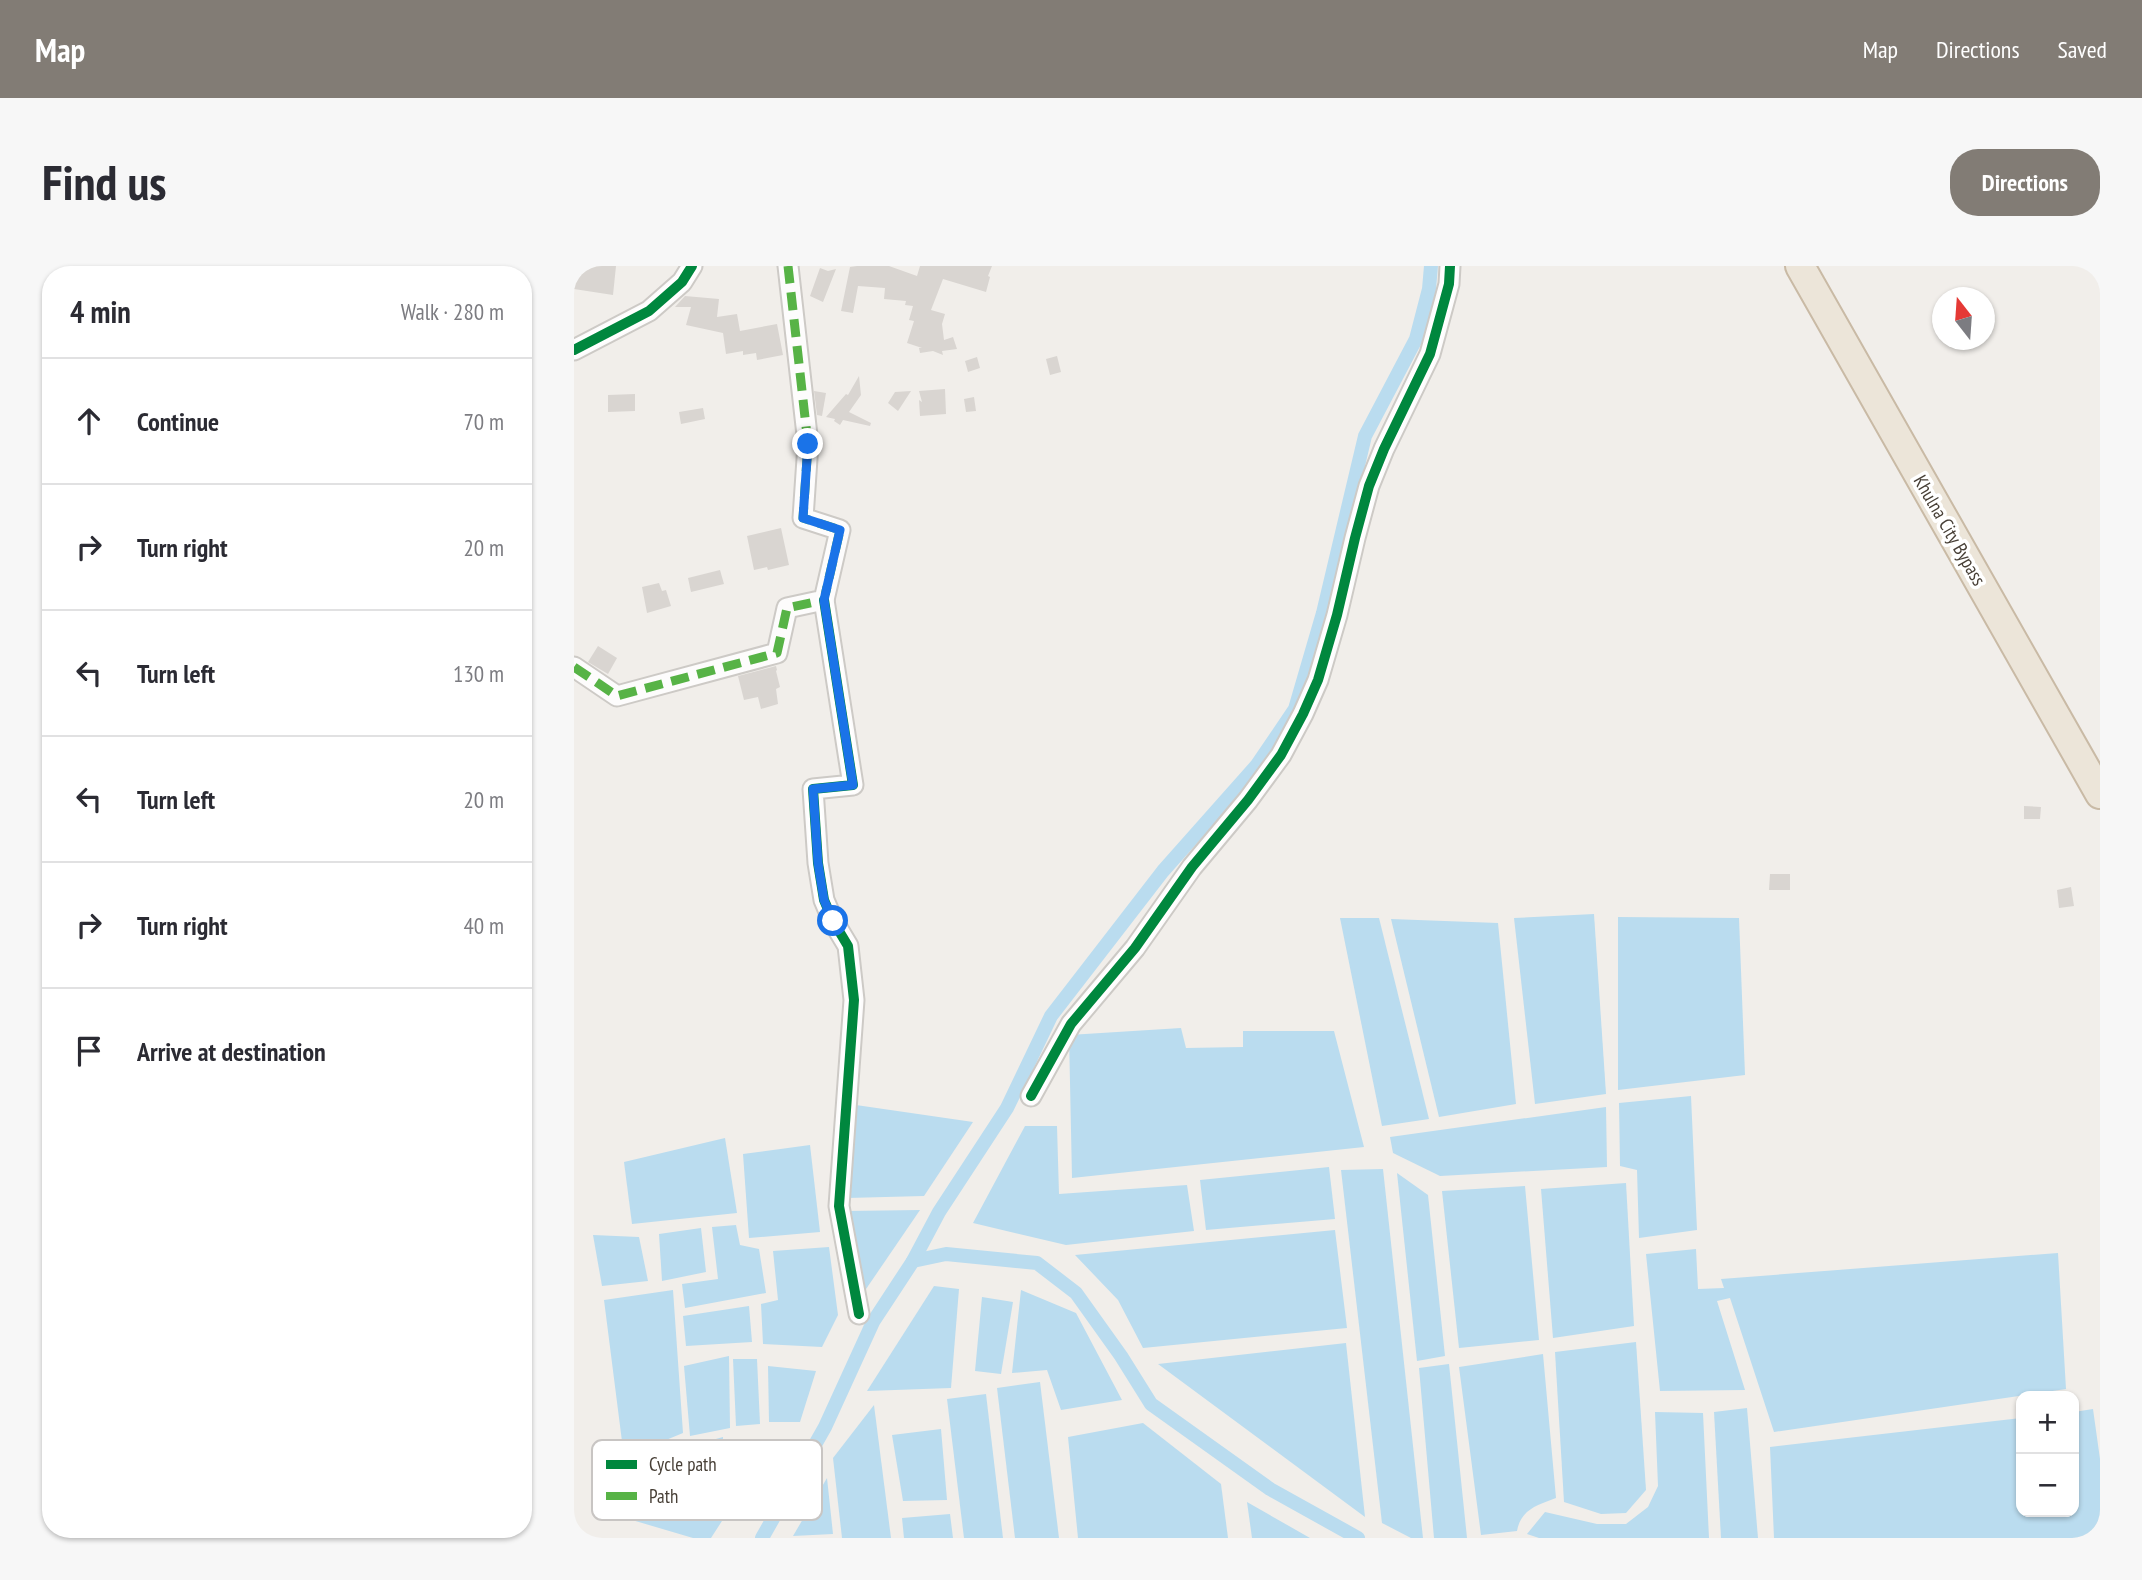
<!DOCTYPE html>
<html lang="en">
<head>
<meta charset="utf-8">
<style>
  :root { --surface:#fff; --page:#f7f7f7; --text:#2b2b33; --muted:#7c7c81; --line:#e1e1e2; --accent:#827c75 }
  body { margin:0; font-family:"PT Sans Narrow",sans-serif; background:var(--page); color:var(--text) }
  .controls { position:absolute; right:21px; bottom:21px; display:grid; overflow:hidden; border-radius:14px; box-shadow:0 2px 5px #0004 }
  .controls button { width:63px; height:63px; display:grid; place-items:center; padding:0; border:0; border-bottom:2px solid var(--line); background:var(--surface); color:var(--text); font:35px sans-serif }
  .compass { position:absolute; left:1358px; top:21px; width:63px; height:63px; border-radius:50%; background:var(--surface); box-shadow:0 2px 5px #0004; rotate:343deg }
  .stop { position:absolute; width:21px; height:21px; margin:-16px; border:5px solid #1a73e8; border-radius:50%; background:#fff }
  .stop.end { background:#1a73e8; border-color:#fff; box-shadow:0 2px 7px #0008 }
  .list { margin:0; padding:0; list-style:none }
  h2 { display:flex; justify-content:space-between; align-items:center; height:91px; margin:0; padding:0 28px; font-size:30px }
  h2 small { font-size:23px; font-weight:400; color:var(--muted) }
  .list li { display:grid; grid-template-columns:46px 1fr auto; gap:21px; align-items:center; box-sizing:border-box; height:126px; padding:0 28px; border-top:2px solid var(--line) }
  .list b { display:block; font-size:26px; white-space:nowrap }
  .list em { font-size:23px; font-style:normal; color:var(--muted) }
  .icon { flex:none; width:38px; height:38px; fill:none; stroke:currentColor; stroke-width:2; stroke-linecap:round; stroke-linejoin:round }
  .map { position:relative; flex:none; width:1526px; height:1272px; overflow:hidden; border-radius:28px }
  header { display:flex; align-items:center; gap:42px; box-sizing:border-box; height:98px; padding:0 35px; background:var(--accent); color:#fff }
  header strong { font-size:33px }
  nav { display:flex; gap:38px; margin-inline-start:auto; font-size:24px }
  .intro { display:flex; align-items:center; justify-content:space-between; box-sizing:border-box; height:168px; padding:0 42px }
  h1 { margin:0; font-size:49px }
  .button { padding:18px 32px; border-radius:28px; background:var(--accent); color:#fff; font-size:24px; font-weight:700 }
  main { display:flex; gap:42px; padding:0 42px }
  aside { flex:1; background:var(--surface); border-radius:28px; box-shadow:0 2px 5px #0004 }
  .map>svg:first-child { display:block }
</style>
</head>
<body>
<header>
<strong>Map</strong>
<nav><a>Map</a><a>Directions</a><a>Saved</a></nav>
</header>
<div class="intro"><h1>Find us</h1><a class="button">Directions</a></div>
<main>
<aside>
<h2>4 min<small>Walk · 280 m</small></h2>
<ul class="list">
<li><svg class="icon" aria-label="ahead" viewBox="0 0 24 24"><path d="M12 20V5M6 11l6-6 6 6"/></svg><div><b>Continue</b></div><em>70 m</em></li>
<li><svg class="icon" aria-label="right" viewBox="0 0 24 24"><path d="M7 20v-9h11M14 6l5 5-5 5"/></svg><div><b>Turn right</b></div><em>20 m</em></li>
<li><svg class="icon" aria-label="left" viewBox="0 0 24 24"><path d="M17 20v-9H6M10 6l-5 5 5 5"/></svg><div><b>Turn left</b></div><em>130 m</em></li>
<li><svg class="icon" aria-label="left" viewBox="0 0 24 24"><path d="M17 20v-9H6M10 6l-5 5 5 5"/></svg><div><b>Turn left</b></div><em>20 m</em></li>
<li><svg class="icon" aria-label="right" viewBox="0 0 24 24"><path d="M7 20v-9h11M14 6l5 5-5 5"/></svg><div><b>Turn right</b></div><em>40 m</em></li>
<li><svg class="icon" aria-label="arrive" viewBox="0 0 24 24"><path d="M6 21V4h12l-3 4 3 4H6"/></svg><div><b>Arrive at destination</b></div></li>
</ul>
</aside>
<div class="map">
<svg width="1526" height="1272" viewBox="0 0 1526 1272">
  <rect width="100%" height="100%" fill="#f1eeea"/>
  <g fill="#badcef">
    <path d="M 1020,648 L 1032,828 L 961,838 L 940,652 Z"/>
    <path d="M 1044,651 L 1165,652 L 1171,809 L 1044,824 Z"/>
    <path d="M 766,652 L 805,652 L 855,853 L 808,860 Z"/>
    <path d="M 817,653 L 924,657 L 942,838 L 865,851 Z"/>
    <path d="M 607,762 L 612,782 L 669,781 L 669,765 L 760,765 L 790,881 L 498,912 L 495,769 Z"/>
    <path d="M 1117,830 L 1123,964 L 1065,972 L 1063,904 L 1046,900 L 1045,837 Z"/>
    <path d="M 282,839 L 399,856 L 350,930 L 273,932 Z"/>
    <path d="M 1032,841 L 1033,901 L 866,910 L 819,887 L 816,871 Z"/>
    <path d="M 451,860 L 483,860 L 485,928 L 613,919 L 620,965 L 492,979 L 399,957 Z"/>
    <path d="M 151,872 L 163,947 L 58,958 L 50,896 Z"/>
    <path d="M 236,879 L 246,966 L 175,972 L 169,888 Z"/>
    <path d="M 755,901 L 761,953 L 632,964 L 626,914 Z"/>
    <path d="M 809,903 L 849,1272 L 837,1272 L 808,1257 L 767,904 Z"/>
    <path d="M 823,907 L 854,929 L 871,1090 L 843,1095 Z"/>
    <path d="M 1052,917 L 1060,1060 L 979,1072 L 967,923 Z"/>
    <path d="M 951,920 L 965,1074 L 885,1082 L 868,925 Z"/>
    <path d="M 346,944 L 290,1026 L 271,945 Z"/>
    <path d="M 162,959 L 166,979 L 185,983 L 192,1027 L 111,1042 L 108,1018 L 144,1013 L 138,961 Z"/>
    <path d="M 127,962 L 132,1006 L 88,1015 L 85,968 Z"/>
    <path d="M 761,964 L 773,1062 L 569,1082 L 544,1034 L 501,989 Z"/>
    <path d="M 19,969 L 65,971 L 74,1015 L 28,1020 Z"/>
    <path d="M 255,981 L 264,1049 L 248,1081 L 189,1078 L 187,1038 L 204,1034 L 199,985 Z"/>
    <path d="M 1122,983 L 1124,1023 L 1150,1022 L 1147,1013 L 1484,987 L 1492,1123 L 1200,1166 L 1156,1032 L 1143,1035 L 1171,1124 L 1086,1125 L 1072,988 Z"/>
    <path d="M 360,1020 L 385,1023 L 377,1122 L 293,1125 Z"/>
    <path d="M 99,1024 L 109,1167 L 92,1174 L 100,1247 L 157,1241 L 137,1272 L 119,1272 L 58,1254 L 30,1034 Z"/>
    <path d="M 447,1024 L 502,1047 L 548,1134 L 487,1144 L 473,1104 L 438,1107 Z"/>
    <path d="M 408,1031 L 439,1036 L 427,1108 L 401,1105 Z"/>
    <path d="M 175,1040 L 178,1076 L 112,1080 L 109,1050 Z"/>
    <path d="M 1062,1076 L 1072,1224 L 1052,1247 L 1027,1248 L 990,1236 L 981,1086 Z"/>
    <path d="M 772,1077 L 791,1251 L 584,1098 Z"/>
    <path d="M 969,1088 L 982,1232 C 964,1239 947,1243 943,1265 L 907,1269 L 885,1101 Z"/>
    <path d="M 155,1090 L 156,1162 L 116,1170 L 110,1100 Z"/>
    <path d="M 159,1093 L 183,1093 L 186,1158 L 162,1160 Z"/>
    <path d="M 875,1098 L 893,1272 L 860,1272 L 845,1102 Z"/>
    <path d="M 194,1100 L 242,1105 L 226,1156 L 195,1156 Z"/>
    <path d="M 466,1116 L 485,1272 L 441,1272 L 423,1122 Z"/>
    <path d="M 412,1128 L 429,1272 L 390,1272 L 373,1133 Z"/>
    <path d="M 300,1139 L 317,1272 L 268,1272 L 259,1192 Z"/>
    <path d="M 1173,1142 L 1184,1272 L 1147,1272 L 1140,1146 Z"/>
    <path d="M 1519,1143 L 1526,1193 L 1526,1272 L 1200,1272 L 1196,1181 L 1447,1152 L 1447,1246 L 1500,1246 L 1500,1146 Z"/>
    <path d="M 1081,1146 L 1129,1147 L 1135,1272 L 965,1272 L 953,1268 L 971,1246 L 1023,1258 L 1052,1258 L 1074,1241 L 1084,1220 Z"/>
    <path d="M 569,1157 L 647,1218 L 654,1272 L 504,1272 L 494,1171 Z"/>
    <path d="M 367,1163 L 373,1234 L 329,1235 L 318,1169 Z"/>
    <path d="M 149,1171 L 147,1231 L 110,1240 L 106,1183 Z"/>
    <path d="M 253,1212 L 259,1268 L 219,1270 Z"/>
    <path d="M 673,1236 L 736,1272 L 678,1272 Z"/>
    <path d="M 376,1248 L 379,1272 L 330,1272 L 328,1252 Z"/>
  </g>
  <g fill="none" stroke-linecap="round" stroke-linejoin="round">
    <g stroke="#badcef" stroke-width="14">
      <path d="M 339,995 L 372,988 L 463,997 L 502,1027 L 547,1090 L 577,1138 L 696,1223 L 784,1272"/>
      <path d="M 188,1272 L 251,1161 L 299,1056 L 339,995 L 365,946 L 433,842 L 477,750 L 589,605 L 683,499 L 721,443 L 749,347 L 791,170 L 842,73 L 855,23 L 857,0"/>
    </g>
  </g>
  <g fill="#d9d5d1">
    <path d="M 0,0 L 42,0 L 39,29 L 0,23 Z"/>
    <path d="M 283,0 L 315,0 L 343,10 L 346,0 L 418,0 L 414,10 L 416,11 L 412,26 L 369,13 L 357,44 L 371,48 L 368,58 L 370,74 L 379,71 L 383,83 L 368,85 L 369,89 L 359,85 L 346,87 L 345,82 L 348,82 L 333,77 L 340,55 L 335,54 L 339,40 L 331,39 L 332,35 L 310,33 L 311,22 L 284,20 L 279,47 L 267,45 L 276,1 Z"/>
    <path d="M 246,2 L 254,5 L 262,3 L 249,36 L 236,30 Z"/>
    <path d="M 111,30 L 145,33 L 143,51 L 163,48 L 166,65 L 203,58 L 209,89 L 183,94 L 182,87 L 169,89 L 169,85 L 152,88 L 149,67 L 112,59 L 117,41 L 101,41 Z"/>
    <path d="M 483,90 L 487,106 L 476,109 L 472,93 Z"/>
    <path d="M 403,91 L 406,102 L 394,106 L 391,95 Z"/>
    <path d="M 285,110 L 287,129 L 275,146 L 297,157 L 296,160 L 269,154 L 266,159 L 260,155 L 261,153 L 252,151 L 272,128 L 274,129 Z"/>
    <path d="M 371,123 L 372,148 L 346,150 L 345,134 L 348,136 L 345,125 Z"/>
    <path d="M 240,125 L 252,127 L 248,150 L 243,149 Z"/>
    <path d="M 337,125 L 324,145 L 314,137 L 321,126 Z"/>
    <path d="M 61,128 L 61,145 L 34,146 L 34,129 Z"/>
    <path d="M 400,131 L 402,145 L 392,146 L 390,133 Z"/>
    <path d="M 129,142 L 131,153 L 107,158 L 105,146 Z"/>
    <path d="M 207,262 L 215,299 L 194,304 L 193,301 L 180,304 L 173,270 Z"/>
    <path d="M 146,304 L 150,318 L 117,326 L 114,312 Z"/>
    <path d="M 85,317 L 88,325 L 92,324 L 97,340 L 73,347 L 68,321 Z"/>
    <path d="M 24,380 L 43,392 L 34,408 L 14,396 Z"/>
    <path d="M 202,400 L 203,404 L 202,405 L 206,421 L 202,423 L 204,438 L 187,443 L 184,431 L 170,434 L 164,410 Z"/>
    <path d="M 1450,540 L 1467,541 L 1466,553 L 1450,553 Z"/>
    <path d="M 1196,608 L 1216,608 L 1216,624 L 1195,624 Z"/>
    <path d="M 1497,621 L 1500,640 L 1485,642 L 1483,624 Z"/>
  </g>
  <g fill="none" stroke-linecap="round" stroke-linejoin="round">
    <g stroke="#cdcac6" stroke-width="23">
      <g id="minor">
        <path d="M 0,84 L 75,45 L 108,16 L 118,0"/>
        <path d="M 250,334 L 279,519 L 239,523 L 244,597 L 250,634 L 259,655 L 274,680 L 280,734 L 265,940 L 285,1048"/>
        <path d="M 0,401 L 43,430 L 203,387 L 213,342 L 250,334 L 266,264 L 229,252 L 234,178 L 214,0"/>
        <path d="M 457,830 L 497,758 L 561,682 L 618,601 L 674,534 L 707,489 L 729,448 L 744,414 L 763,349 L 781,272 L 795,220 L 810,183 L 856,88 L 875,18 L 876,0"/>
      </g>
    </g>
    <g stroke="#c9baa5" stroke-width="32">
      <path id="highway" d="M 1226,0 L 1526,528"/>
    </g>
    <use href="#minor" stroke="#fdfcfc" stroke-width="19"/>
    <use href="#highway" stroke="#ece5d9" stroke-width="28"/>
    <path stroke="#57b346" stroke-width="9" stroke-dasharray="18 9" stroke-linecap="butt" d="M 0,401 L 43,430 L 203,387 L 213,342 L 250,334 L 266,264 L 229,252 L 234,178 L 214,0"/>
    <g stroke="#fff" stroke-width="15">
      <g id="cycleway">
        <path d="M 0,84 L 75,45 L 108,16 L 118,0"/>
        <path d="M 250,334 L 279,519 L 239,523 L 244,597 L 250,634 L 259,655 L 274,680 L 280,734 L 265,940 L 285,1048"/>
        <path d="M 457,830 L 497,758 L 561,682 L 618,601 L 674,534 L 707,489 L 729,448 L 744,414 L 763,349 L 781,272 L 795,220 L 810,183 L 856,88 L 875,18 L 876,0"/>
      </g>
    </g>
    <use href="#cycleway" stroke="#00873e" stroke-width="10"/>
  </g>
  <g fill="none" stroke-linecap="round" stroke-linejoin="round">
    <path stroke="#1a73e8" stroke-width="9" d="M 234,178 L 229,252 L 266,264 L 250,334 L 279,519 L 239,523 L 244,597 L 250,634 L 259,655"/>
  </g>
  <g text-anchor="middle" dominant-baseline="central" stroke-width="7" stroke-linejoin="round" paint-order="stroke">
    <g font-size="19" fill="#473f36" stroke="#fff">
      <text transform="translate(1376 264) rotate(60)">Khulna City Bypass</text>
    </g>
  </g>
  <rect x="18" y="1174" width="230" height="80" rx="10" fill="#fff" stroke="#c8c5c3" stroke-width="2"/>
  <rect x="32" y="1194" width="31" height="9" fill="#00873e"/>
  <rect x="32" y="1226" width="31" height="8" fill="#57b346"/>
  <g font-size="19" fill="#473f36">
    <text x="75" y="1205">Cycle path</text>
    <text x="75" y="1237">Path</text>
  </g>
</svg>
<div class="controls">
<button>+</button>
<button>−</button>
</div>
<svg class="compass" viewBox="-18 -18 36 36"><path d="M0-13l5 13h-10z" fill="#e53935"/><path d="M0 13l5-13h-10z" fill="#7c7c81"/></svg>
<div class="stop" style="left:259px;top:655px"></div>
<div class="stop end" style="left:234px;top:178px"></div>
</div>
</main>
</body>
</html>
